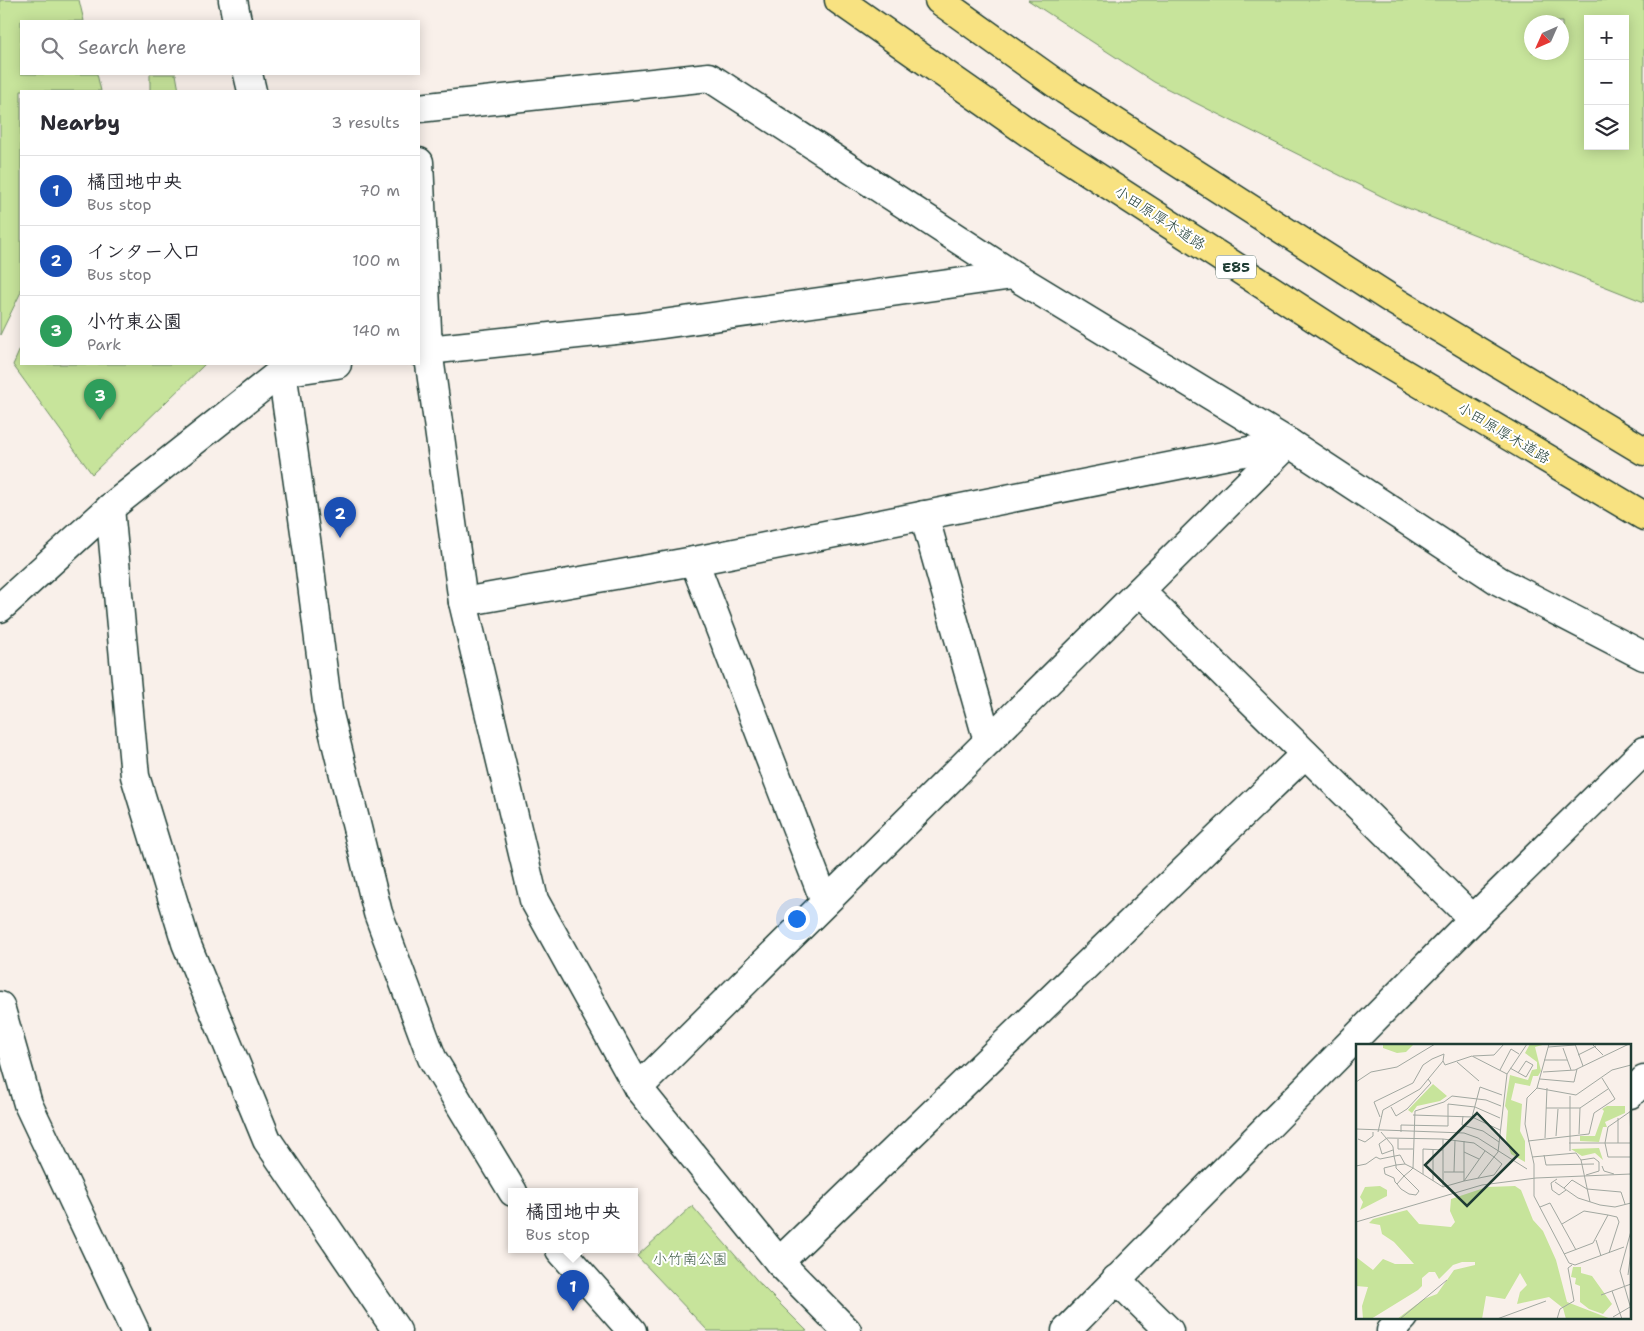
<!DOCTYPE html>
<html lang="en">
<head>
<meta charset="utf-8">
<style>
  :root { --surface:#fff; --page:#f2f2f3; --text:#2b2b33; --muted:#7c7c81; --line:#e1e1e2; --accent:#1f3d34 }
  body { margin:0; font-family:"Shantell Sans","Klee One",sans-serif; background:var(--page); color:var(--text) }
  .controls { position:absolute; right:15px; top:15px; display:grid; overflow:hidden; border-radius:0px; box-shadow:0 2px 12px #0003 }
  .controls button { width:45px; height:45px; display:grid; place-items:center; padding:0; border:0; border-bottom:1px solid var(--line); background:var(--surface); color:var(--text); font:25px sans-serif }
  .compass { position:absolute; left:1524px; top:15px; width:45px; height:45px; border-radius:50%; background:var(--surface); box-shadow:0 2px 12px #0003; rotate:225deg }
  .you { position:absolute; left:796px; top:918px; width:18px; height:18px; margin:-12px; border:4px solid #fff; border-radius:50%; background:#1a73e8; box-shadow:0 0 0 8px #1a73e833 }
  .badge { display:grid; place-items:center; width:32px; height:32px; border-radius:50%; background:var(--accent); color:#fff; font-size:16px; font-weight:700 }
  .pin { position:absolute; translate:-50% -41px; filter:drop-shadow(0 1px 2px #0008) }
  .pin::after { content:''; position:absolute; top:26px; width:18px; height:15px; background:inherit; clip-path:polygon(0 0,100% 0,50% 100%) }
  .popup { position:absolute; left:508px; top:1188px; width:130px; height:65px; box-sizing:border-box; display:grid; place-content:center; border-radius:0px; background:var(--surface); filter:drop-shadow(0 1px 4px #0005); font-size:16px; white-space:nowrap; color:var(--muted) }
  .popup b { font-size:19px; color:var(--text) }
  .popup::after { content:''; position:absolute; left:50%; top:100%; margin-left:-10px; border:10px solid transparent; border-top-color:var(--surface) }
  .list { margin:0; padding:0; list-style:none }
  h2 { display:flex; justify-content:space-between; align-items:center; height:65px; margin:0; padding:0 20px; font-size:21px }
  h2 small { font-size:16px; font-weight:400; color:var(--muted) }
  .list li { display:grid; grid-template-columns:32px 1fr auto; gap:15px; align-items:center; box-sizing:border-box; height:70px; padding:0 20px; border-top:1px solid var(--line) }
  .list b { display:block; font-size:19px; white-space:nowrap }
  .list p { margin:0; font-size:16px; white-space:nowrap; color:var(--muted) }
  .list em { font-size:16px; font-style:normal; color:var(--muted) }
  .icon { flex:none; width:28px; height:28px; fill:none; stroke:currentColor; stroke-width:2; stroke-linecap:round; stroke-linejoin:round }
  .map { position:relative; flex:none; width:1644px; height:1331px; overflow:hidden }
  .search { position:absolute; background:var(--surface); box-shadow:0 2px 12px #0003; left:20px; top:20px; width:400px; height:55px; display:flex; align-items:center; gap:12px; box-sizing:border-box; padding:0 18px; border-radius:0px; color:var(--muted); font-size:19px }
  .panel { position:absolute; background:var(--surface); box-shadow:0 2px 12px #0003; left:20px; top:90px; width:400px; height:275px; border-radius:0px }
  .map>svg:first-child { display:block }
</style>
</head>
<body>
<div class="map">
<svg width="1644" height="1331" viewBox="0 0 1644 1331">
  <rect width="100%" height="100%" fill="#f9f0ea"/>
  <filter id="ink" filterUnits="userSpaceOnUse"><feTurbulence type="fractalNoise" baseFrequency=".02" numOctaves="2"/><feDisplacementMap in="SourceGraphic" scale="10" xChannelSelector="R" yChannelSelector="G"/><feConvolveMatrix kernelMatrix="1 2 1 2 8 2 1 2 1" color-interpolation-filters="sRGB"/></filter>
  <g filter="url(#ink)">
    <g fill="#c7e49b" stroke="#739068" fill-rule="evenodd">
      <path d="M 0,0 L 79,0 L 84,21 L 21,21 L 21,74 L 97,74 L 101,91 L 21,91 L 21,292 L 0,335 Z"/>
      <path d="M 1028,0 L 1644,0 L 1644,302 L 1395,203 L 1154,82 ZM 1588,19 L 1625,19 L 1625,146 L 1588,146 ZM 1562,22 L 1562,52 L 1532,52 L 1532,22 Z"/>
      <path d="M 150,74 L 176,74 L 179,91 L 150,91 Z"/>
      <path d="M 21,347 L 21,364 L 205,364 L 92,474 L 13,365 Z"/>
      <path d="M 692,1206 L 762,1286 L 807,1331 L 708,1331 L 637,1256 Z"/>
    </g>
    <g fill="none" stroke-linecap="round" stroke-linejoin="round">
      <g stroke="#1f3d34" stroke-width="31">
        <g id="minor">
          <path d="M 419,108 L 709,77 L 1013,275 L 1289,443 L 638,1088"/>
          <path d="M 419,162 L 428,350 L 634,328 L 1013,275"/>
          <path d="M 419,352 L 428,350 L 463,602 L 534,900 L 638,1088 L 779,1262 L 847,1331"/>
          <path d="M 110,508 L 135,776 L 186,943 L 267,1140 L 397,1331"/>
          <path d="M 924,515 L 988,741"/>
          <path d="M 694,561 L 825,902"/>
          <path d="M 1140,591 L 1473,919"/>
          <path d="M 463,602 L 694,561 L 1289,443 L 1499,581 L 1644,656"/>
          <path d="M 0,608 L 110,508 L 281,372 L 337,364"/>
          <path d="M 0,1006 L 28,1104 L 135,1331"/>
          <path d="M 1630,1094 L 1644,1080"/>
          <path d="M 779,1262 L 1305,754"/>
          <path d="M 1116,1279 L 1169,1331"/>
          <path d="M 1066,1331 L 1473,919 L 1644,751"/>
          <path d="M 1391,1331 L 1404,1317"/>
        </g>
      </g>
      <g stroke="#1f3d34" stroke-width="31">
        <g id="tertiary">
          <path d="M 233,0 L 237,21"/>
          <path d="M 248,74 L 252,91"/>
          <path d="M 281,364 L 308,553 L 328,710 L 378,913 L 432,1058 L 513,1192"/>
          <path d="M 560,1250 L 632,1331"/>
        </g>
      </g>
      <g stroke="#1f3d34" stroke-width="31">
        <g id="trunk">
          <path d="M 839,0 L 1032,135 L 1364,350 L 1644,516"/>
          <path d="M 939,0 L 1065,90 L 1391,299 L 1644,451"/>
        </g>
      </g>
      <use href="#minor" stroke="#fff" stroke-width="28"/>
      <use href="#tertiary" stroke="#fff" stroke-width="28"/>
      <use href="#trunk" stroke="#f8e281" stroke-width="28"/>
    </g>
  </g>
  <g text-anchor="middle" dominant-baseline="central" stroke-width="4" stroke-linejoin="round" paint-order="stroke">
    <rect fill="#fff" stroke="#627771" stroke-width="1" x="1216" y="255.5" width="40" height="23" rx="4"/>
    <g font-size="14" font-weight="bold" fill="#1f3d34">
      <text x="1236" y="267">E85</text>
    </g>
    <g font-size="15" fill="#1f3d34" stroke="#fff">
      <text transform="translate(1160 218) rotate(33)">小田原厚木道路</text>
      <text transform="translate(1504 433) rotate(31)">小田原厚木道路</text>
    </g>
    <g font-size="15" fill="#415e49" stroke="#fff">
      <text x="690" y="1259">小竹南公園</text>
    </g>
  </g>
  <g transform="translate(1356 1044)">
    <rect width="275" height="275" fill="#f9f0ea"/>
    <path d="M 27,0 L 58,0 L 50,8 L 41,9 L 27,4 ZM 174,0 L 190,0 L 179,3 L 185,27 L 182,32 L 177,32 L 174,42 L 159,39 L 155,56 L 166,60 L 164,87 L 169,97 L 169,118 L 155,110 L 150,95 L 152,67 L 149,62 L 154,31 L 172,36 L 176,26 L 181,25 L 181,18 L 169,9 ZM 77,40 L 91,52 L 84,57 L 61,62 L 56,69 L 52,66 ZM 251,62 L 269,62 L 269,69 L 249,78 L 251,83 L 247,83 L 243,98 L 224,97 L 224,92 L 239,92 L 248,67 L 246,65 ZM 243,104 L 247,116 L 239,109 L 226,112 L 215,105 ZM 24,142 L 31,146 L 31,152 L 4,166 L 7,158 L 4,153 L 9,143 ZM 159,142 L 165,146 L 177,176 L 187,187 L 200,216 L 211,258 L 255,275 L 210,275 L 207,264 L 193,253 L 161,260 L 164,248 L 171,241 L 164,229 L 149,255 L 130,252 L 126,275 L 41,275 L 68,255 L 81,250 L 98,226 L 119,221 L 119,218 L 106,218 L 97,221 L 83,235 L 79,228 L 73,228 L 66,234 L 66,242 L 62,246 L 15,275 L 7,275 L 6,262 L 12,243 L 0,242 L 0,213 L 17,226 L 27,215 L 39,220 L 58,220 L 38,198 L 26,190 L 24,181 L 13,179 L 17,175 L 51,166 L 63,180 L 95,183 L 99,178 L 94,167 L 95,155 L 131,143 ZM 217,223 L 225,223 L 225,229 L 236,232 L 256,260 L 247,270 L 233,265 L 224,258 L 224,242 L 219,240 L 220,234 L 215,233 Z" fill="#c7e49b"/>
    <path fill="none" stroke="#a2a8a1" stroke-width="1" d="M 219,0 L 227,22M 236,0 L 247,11M 192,3 L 219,1M 207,4 L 215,26M 222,11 L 240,2M 117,12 L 138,11 L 148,0M 188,16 L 211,16M 101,18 L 123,37M 154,24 L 170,33 L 177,21 L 170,17 L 162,29M 144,26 L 155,5 L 163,10M 187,28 L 219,26 L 273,0M 184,35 L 218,38 L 221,25M 0,38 L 15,28 L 41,23 L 79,0M 181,44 L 193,0M 145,62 L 130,56 L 96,52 L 88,58 L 59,67 L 57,124 L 87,143 L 87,95 L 118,99 L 138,113 L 142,108 L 151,30 L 171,0M 35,63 L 40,72 L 51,65 L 75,39 L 72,35M 190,64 L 224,64 L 252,45M 274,67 L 275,99M 275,67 L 252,83 L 249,99 L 252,113 L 275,113M 57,71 L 116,73 L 144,86M 107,72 L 106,81 L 127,87 L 143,98M 24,73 L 18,58 L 57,39 L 67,21 L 76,15 L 88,10 L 87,17M 116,73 L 124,43 L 146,51M 262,74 L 262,99M 0,85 L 108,89 L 122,94 L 171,125M 22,88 L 27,66 L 64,45 L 87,17 L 89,21 L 116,12 L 151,30M 25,88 L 36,101 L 37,103 L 38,112 L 40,121 L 40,124 L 63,147 L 60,151 L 53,150 L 45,145 L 41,140 L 39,138 L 38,134 L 29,130 L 28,124 L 40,121 L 49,120 L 57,124 L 54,127 L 48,132 L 41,140M 45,88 L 45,81 L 92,82 L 92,60 L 119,63 L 144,74M 0,89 L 0,110M 223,90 L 224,64M 200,92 L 202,65M 189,94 L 191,44M 2,95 L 9,98 L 17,92 L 17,88M 42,95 L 42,105 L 57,105M 108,97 L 108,137 L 138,131 L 146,120 L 138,113 L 122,134M 172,97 L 233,90 L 238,69 L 259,55 L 246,34M 213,99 L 275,99M 37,106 L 26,110 L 23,100 L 31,94 L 87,95M 214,107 L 214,52M 108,108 L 123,115M 188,111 L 190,121 L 238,120M 176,113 L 220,109 L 225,116 L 234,158M 225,116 L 238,114 L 243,118 L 243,127 L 230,131M 0,122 L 10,120 L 20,113 L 24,115 L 44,111 L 49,120M 246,122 L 248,127 L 258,130M 88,128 L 108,128M 98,128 L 99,96M 67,130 L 67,105 L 87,106M 201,135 L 195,139 L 196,146 L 203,151 L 210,146M 77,137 L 77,106M 199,138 L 222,154 L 244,161 L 259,163 L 275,159M 87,143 L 108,137 L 129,107M 208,144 L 216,136 L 231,145 L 265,148 L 269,160M 184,163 L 194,159 L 220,206M 252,171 L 261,173 L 263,178 L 253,209M 0,178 L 126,141 L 180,134 L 275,130M 206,180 L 228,167 L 252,171 L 237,199 L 208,210M 275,187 L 264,227 L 275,265M 240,196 L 245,212M 268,203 L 219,221 L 213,219 L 178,152 L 178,120 L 169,80 L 171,54 L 181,44 L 220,51 L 256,26 L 275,21M 272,231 L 275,208M 256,247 L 266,275M 245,251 L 275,240M 257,273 L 274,263M 44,275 L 91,236M 141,275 L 190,257M 201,275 L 204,265 L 218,257 L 212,224 L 216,221"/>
    <path fill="#1f3d34" fill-opacity="0.15" stroke="#1f3d34" stroke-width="2.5" d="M 121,69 L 162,111 L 111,162 L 69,121 Z"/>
    <rect width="275" height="275" fill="none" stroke="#1f3d34" stroke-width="2.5"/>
  </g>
</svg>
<div class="controls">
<button>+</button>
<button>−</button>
<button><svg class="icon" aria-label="layers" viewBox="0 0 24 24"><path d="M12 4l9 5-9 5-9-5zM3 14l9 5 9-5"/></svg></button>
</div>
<svg class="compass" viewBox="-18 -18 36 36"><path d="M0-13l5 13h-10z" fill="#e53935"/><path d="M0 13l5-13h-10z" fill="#7c7c81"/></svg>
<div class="you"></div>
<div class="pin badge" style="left:573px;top:1311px;background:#1a4fb4">1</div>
<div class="popup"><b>橘団地中央</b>Bus stop</div>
<div class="pin badge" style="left:340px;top:538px;background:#1a4fb4">2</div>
<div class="pin badge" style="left:100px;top:420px;background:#2e9e5b">3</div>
<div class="search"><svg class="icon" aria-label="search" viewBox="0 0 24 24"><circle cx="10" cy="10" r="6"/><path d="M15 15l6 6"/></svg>Search here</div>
<section class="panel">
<h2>Nearby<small>3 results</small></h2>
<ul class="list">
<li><span class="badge" style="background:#1a4fb4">1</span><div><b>橘団地中央</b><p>Bus stop</p></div><em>70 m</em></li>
<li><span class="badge" style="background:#1a4fb4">2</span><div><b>インター入口</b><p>Bus stop</p></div><em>100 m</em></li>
<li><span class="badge" style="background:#2e9e5b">3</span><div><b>小竹東公園</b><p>Park</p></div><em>140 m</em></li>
</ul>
</section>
</div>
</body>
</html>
